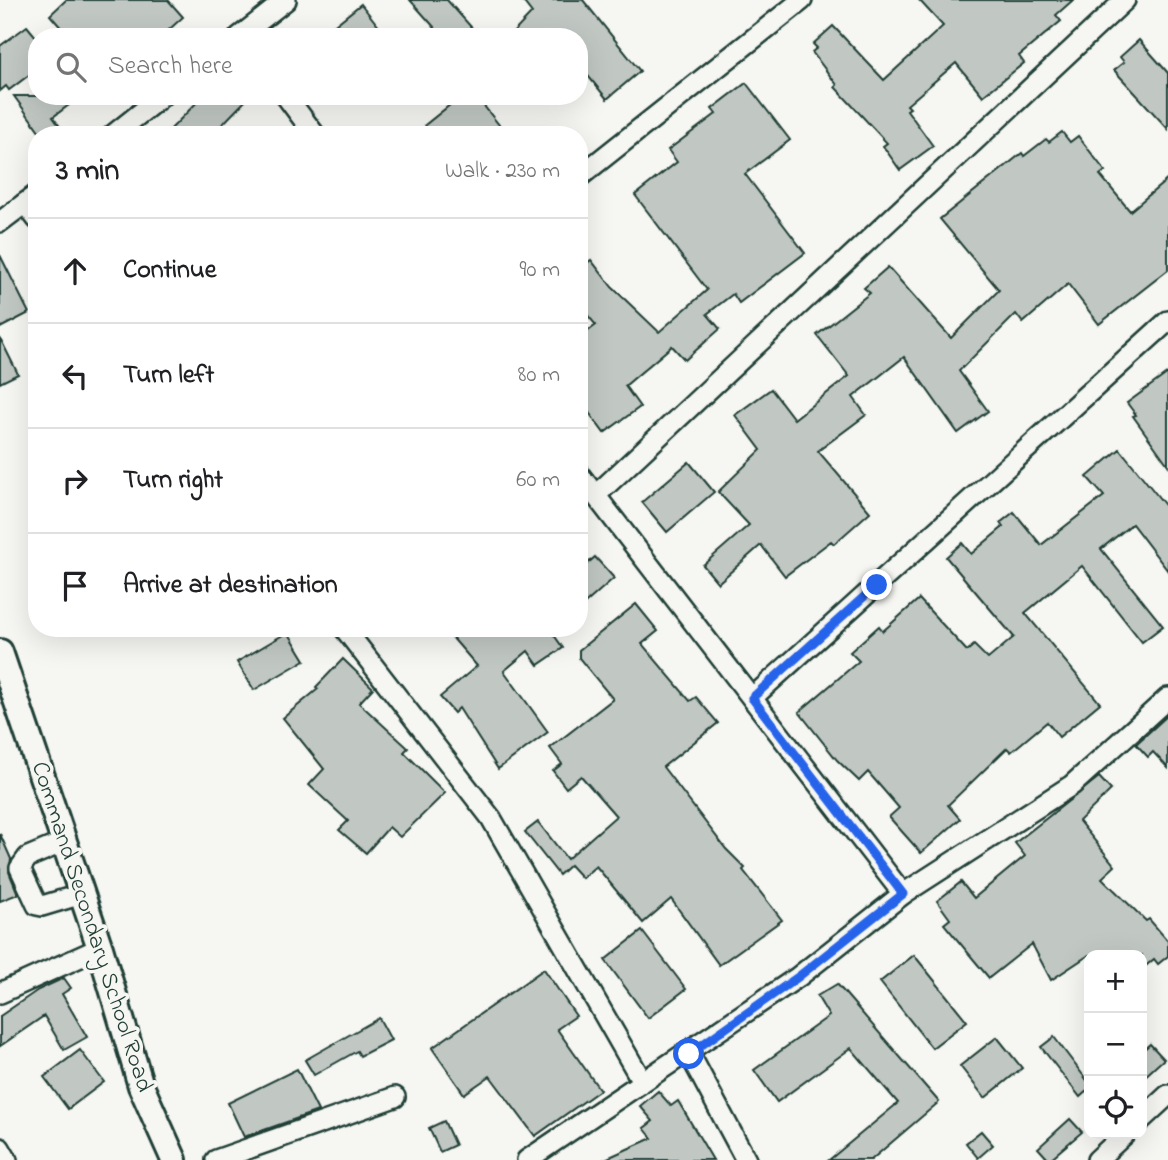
<!DOCTYPE html>
<html lang="en">
<head>
<meta charset="utf-8">
<style>
  :root { --surface:#fff; --page:#f6f6f6; --text:#202124; --muted:#757577; --line:#e0e0e0 }
  body { margin:0; font-family:"Indie Flower",sans-serif; background:var(--page); color:var(--text) }
  .controls { position:absolute; right:21px; bottom:21px; display:grid; overflow:hidden; border-radius:14px; box-shadow:0 7px 28px #0002 }
  .controls button { width:63px; height:63px; display:grid; place-items:center; padding:0; border:0; border-bottom:2px solid var(--line); background:var(--surface); color:var(--text); font:35px sans-serif }
  .stop { position:absolute; width:21px; height:21px; margin:-16px; border:5px solid #2563eb; border-radius:50%; background:#fff }
  .stop.end { background:#2563eb; border-color:#fff; box-shadow:0 2px 7px #0008 }
  .list { margin:0; padding:0; list-style:none }
  h2 { display:flex; justify-content:space-between; align-items:center; height:91px; margin:0; padding:0 28px; font-size:30px }
  h2 small { font-size:23px; font-weight:400; color:var(--muted) }
  .list li { display:grid; grid-template-columns:46px 1fr auto; gap:21px; align-items:center; box-sizing:border-box; height:105px; padding:0 28px; border-top:2px solid var(--line) }
  .list b { display:block; font-size:26px; white-space:nowrap }
  .list em { font-size:23px; font-style:normal; color:var(--muted) }
  .icon { flex:none; width:38px; height:38px; fill:none; stroke:currentColor; stroke-width:2; stroke-linecap:round; stroke-linejoin:round }
  .map { position:relative; flex:none; width:1168px; height:1160px; overflow:hidden }
  .search { position:absolute; background:var(--surface); box-shadow:0 7px 28px #0002; left:28px; top:28px; width:560px; height:77px; display:flex; align-items:center; gap:18px; box-sizing:border-box; padding:0 24px; border-radius:28px; color:var(--muted); font-size:26px }
  .panel { position:absolute; background:var(--surface); box-shadow:0 7px 28px #0002; left:28px; top:126px; width:560px; height:511px; border-radius:28px }
  .map>svg:first-child { display:block }
</style>
</head>
<body>
<div class="map">
<svg width="1168" height="1160" viewBox="0 0 1168 1160">
  <rect width="100%" height="100%" fill="#f6f6f2"/>
  <filter id="ink" filterUnits="userSpaceOnUse"><feTurbulence type="fractalNoise" baseFrequency=".0143" numOctaves="2"/><feDisplacementMap in="SourceGraphic" scale="14" xChannelSelector="R" yChannelSelector="G"/><feConvolveMatrix kernelMatrix="1 2 1 2 8 2 1 2 1" color-interpolation-filters="sRGB"/></filter>
  <g filter="url(#ink)">
    <g fill="#c1c8c3" stroke="#1f3d34" stroke-width="2">
      <path d="M 66,0 L 168,0 L 183,17 L 161,37 L 69,37 L 50,15 Z"/>
      <path d="M 410,0 L 447,0 L 480,37 L 424,37 L 435,28 Z"/>
      <path d="M 522,0 L 583,0 L 640,71 L 607,99 L 579,65 L 579,37 L 509,37 L 532,13 Z"/>
      <path d="M 919,0 L 1073,0 L 1056,15 L 1061,21 L 1019,56 L 1024,63 L 983,96 L 956,63 L 907,105 L 910,108 L 907,110 L 933,146 L 900,170 L 883,146 L 887,143 L 835,87 L 837,85 L 812,52 L 817,48 L 813,44 L 833,26 L 884,80 L 943,26 Z"/>
      <path d="M 361,4 L 387,37 L 320,37 Z"/>
      <path d="M 27,26 L 37,38 L 37,69 L 9,90 L 6,86 L 0,91 L 0,46 Z"/>
      <path d="M 1139,40 L 1168,73 L 1168,129 L 1114,70 L 1124,62 L 1120,57 Z"/>
      <path d="M 746,83 L 790,140 L 745,174 L 805,253 L 739,303 L 733,294 L 707,314 L 720,329 L 685,360 L 672,346 L 625,386 L 640,407 L 604,433 L 579,399 L 579,338 L 596,325 L 579,305 L 579,269 L 591,260 L 612,287 L 659,332 L 707,290 L 635,195 L 677,162 L 668,150 L 716,114 L 712,109 Z"/>
      <path d="M 14,96 L 81,96 L 53,117 L 66,135 L 42,135 Z"/>
      <path d="M 203,96 L 250,96 L 212,135 L 165,135 Z"/>
      <path d="M 445,96 L 476,96 L 507,135 L 432,135 L 425,125 L 451,104 Z"/>
      <path d="M 1062,132 L 1070,142 L 1078,136 L 1105,171 L 1100,175 L 1130,211 L 1168,179 L 1168,270 L 1099,324 L 1068,284 L 1023,323 L 1016,314 L 959,371 L 988,411 L 958,433 L 904,357 L 853,397 L 866,415 L 818,451 L 870,512 L 834,544 L 831,541 L 785,576 L 761,545 L 718,583 L 703,565 L 749,525 L 718,492 L 761,450 L 735,415 L 771,389 L 794,419 L 849,376 L 817,335 L 870,293 L 864,288 L 888,267 L 951,338 L 999,290 L 940,219 L 1022,153 L 1024,156 L 1046,139 L 1049,142 Z"/>
      <path d="M 0,255 L 29,313 L 0,328 Z"/>
      <path d="M 0,338 L 18,374 L 0,383 Z"/>
      <path d="M 1168,373 L 1168,465 L 1133,416 L 1136,415 L 1127,403 Z"/>
      <path d="M 1120,449 L 1168,509 L 1168,571 L 1132,524 L 1101,549 L 1163,626 L 1142,642 L 1082,566 L 1025,613 L 1100,703 L 1059,737 L 1047,722 L 1011,752 L 1007,748 L 948,805 L 960,819 L 921,853 L 889,817 L 899,808 L 868,772 L 859,781 L 837,760 L 799,712 L 859,661 L 850,652 L 879,626 L 883,631 L 919,599 L 967,651 L 974,645 L 988,659 L 1014,637 L 946,557 L 962,543 L 971,554 L 1003,527 L 1000,523 L 1014,512 L 1041,545 L 1104,496 L 1087,477 Z"/>
      <path d="M 689,462 L 714,492 L 667,532 L 642,502 Z"/>
      <path d="M 595,557 L 614,578 L 579,609 L 579,571 Z"/>
      <path d="M 636,604 L 658,631 L 642,644 L 690,701 L 696,697 L 718,723 L 663,767 L 726,849 L 745,868 L 743,870 L 782,920 L 719,965 L 671,899 L 643,923 L 596,866 L 582,878 L 570,865 L 559,875 L 525,832 L 538,822 L 567,859 L 616,816 L 581,776 L 566,788 L 553,771 L 562,764 L 550,748 L 613,699 L 579,658 L 579,650 Z"/>
      <path d="M 444,628 L 549,628 L 563,648 L 538,665 L 528,651 L 504,671 L 548,732 L 498,769 L 459,708 L 454,713 L 440,697 L 477,666 Z"/>
      <path d="M 288,632 L 305,660 L 254,690 L 237,662 Z"/>
      <path d="M 343,659 L 373,688 L 359,703 L 408,748 L 404,752 L 445,793 L 400,837 L 389,827 L 366,853 L 339,830 L 348,821 L 309,785 L 324,769 L 283,718 L 318,689 L 316,687 Z"/>
      <path d="M 1168,715 L 1168,768 L 1153,752 L 1148,757 L 1136,744 Z"/>
      <path d="M 1099,777 L 1111,790 L 1079,821 L 1115,866 L 1102,878 L 1146,921 L 1149,919 L 1168,941 L 1168,956 L 1158,964 L 1154,959 L 1142,969 L 1142,955 L 1089,955 L 1051,980 L 1032,944 L 989,978 L 944,924 L 950,919 L 937,901 L 961,882 L 974,898 L 1025,856 L 1015,843 Z"/>
      <path d="M 0,834 L 11,859 L 9,872 L 18,894 L 0,901 Z"/>
      <path d="M 642,931 L 686,989 L 648,1018 L 605,960 Z"/>
      <path d="M 914,955 L 967,1021 L 932,1048 L 880,982 Z"/>
      <path d="M 544,969 L 576,1016 L 557,1029 L 600,1090 L 535,1136 L 490,1076 L 464,1094 L 432,1048 Z"/>
      <path d="M 64,978 L 71,988 L 62,994 L 87,1037 L 64,1050 L 44,1016 L 0,1046 L 0,1016 L 38,990 Z"/>
      <path d="M 837,984 L 939,1102 L 871,1160 L 829,1160 L 898,1103 L 851,1048 L 777,1102 L 754,1070 L 829,1016 L 817,996 Z"/>
      <path d="M 379,1018 L 391,1040 L 360,1056 L 357,1051 L 314,1075 L 305,1060 Z"/>
      <path d="M 997,1037 L 1022,1068 L 985,1098 L 960,1066 Z"/>
      <path d="M 1054,1037 L 1089,1083 L 1089,1089 L 1080,1097 L 1041,1047 Z"/>
      <path d="M 1150,1044 L 1164,1059 L 1142,1079 L 1142,1051 Z"/>
      <path d="M 80,1050 L 104,1082 L 68,1109 L 44,1077 Z"/>
      <path d="M 297,1069 L 318,1111 L 244,1137 L 228,1103 Z"/>
      <path d="M 658,1091 L 671,1106 L 678,1101 L 713,1160 L 603,1160 L 652,1138 L 644,1128 L 653,1121 L 640,1106 Z"/>
      <path d="M 1070,1119 L 1082,1132 L 1049,1160 L 1038,1148 Z"/>
      <path d="M 444,1121 L 455,1145 L 440,1152 L 429,1128 Z"/>
      <path d="M 981,1131 L 993,1145 L 978,1158 L 966,1143 Z"/>
    </g>
    <g fill="none" stroke-linecap="round" stroke-linejoin="round">
      <g stroke="#1f3d34" stroke-width="24">
        <g id="minor">
          <path d="M 239,37 L 286,0"/>
          <path d="M 286,96 L 315,135"/>
          <path d="M 113,135 L 162,96"/>
          <path d="M 579,177 L 802,0"/>
          <path d="M 25,203 L 37,219"/>
          <path d="M 0,222 L 37,194"/>
          <path d="M 579,474 L 903,894"/>
          <path d="M 596,495 L 1125,0"/>
          <path d="M 344,628 L 491,818 L 642,1081"/>
          <path d="M 752,698 L 1168,321"/>
          <path d="M 64,842 L 28,857 L 20,868 L 37,905 L 42,906 L 82,894"/>
          <path d="M 0,993 L 100,948"/>
          <path d="M 689,1053 L 746,1160"/>
          <path d="M 1142,1119 L 1168,1095"/>
          <path d="M 0,1148 L 7,1160"/>
          <path d="M 216,1160 L 395,1097"/>
          <path d="M 527,1160 L 798,977 L 903,894 L 1072,785 L 1168,698"/>
          <path d="M 1097,1160 L 1125,1134"/>
        </g>
      </g>
      <g stroke="#1f3d34" stroke-width="30">
        <path id="major" d="M 0,652 L 100,948 L 141,1086 L 174,1160"/>
      </g>
      <use href="#minor" stroke="#f6f6f2" stroke-width="19"/>
      <use href="#major" stroke="#f6f6f2" stroke-width="24"/>
    </g>
  </g>
  <g fill="none" stroke-linecap="round" stroke-linejoin="round" filter="url(#ink)">
    <path stroke="#2563eb" stroke-width="9" d="M 689,1054 L 798,977 L 903,894 L 752,698 L 877,585"/>
  </g>
  <g text-anchor="middle" dominant-baseline="central" stroke-width="7" stroke-linejoin="round" paint-order="stroke">
    <g font-size="24" fill="#1f3d34" stroke="#f6f6f2">
      <text transform="translate(91 927) rotate(72)">Command Secondary School Road</text>
    </g>
  </g>
</svg>
<div class="controls">
<button>+</button>
<button>−</button>
<button><svg class="icon" aria-label="locate" viewBox="0 0 24 24"><circle cx="12" cy="12" r="6"/><path d="M12 2v4M12 18v4M2 12h4M18 12h4"/></svg></button>
</div>
<div class="stop" style="left:689px;top:1054px"></div>
<div class="stop end" style="left:877px;top:585px"></div>
<div class="search"><svg class="icon" aria-label="search" viewBox="0 0 24 24"><circle cx="10" cy="10" r="6"/><path d="M15 15l6 6"/></svg>Search here</div>
<section class="panel">
<h2>3 min<small>Walk · 230 m</small></h2>
<ul class="list">
<li><svg class="icon" aria-label="ahead" viewBox="0 0 24 24"><path d="M12 20V5M6 11l6-6 6 6"/></svg><div><b>Continue</b></div><em>90 m</em></li>
<li><svg class="icon" aria-label="left" viewBox="0 0 24 24"><path d="M17 20v-9H6M10 6l-5 5 5 5"/></svg><div><b>Turn left</b></div><em>80 m</em></li>
<li><svg class="icon" aria-label="right" viewBox="0 0 24 24"><path d="M7 20v-9h11M14 6l5 5-5 5"/></svg><div><b>Turn right</b></div><em>60 m</em></li>
<li><svg class="icon" aria-label="arrive" viewBox="0 0 24 24"><path d="M6 21V4h12l-3 4 3 4H6"/></svg><div><b>Arrive at destination</b></div></li>
</ul>
</section>
</div>
</body>
</html>
